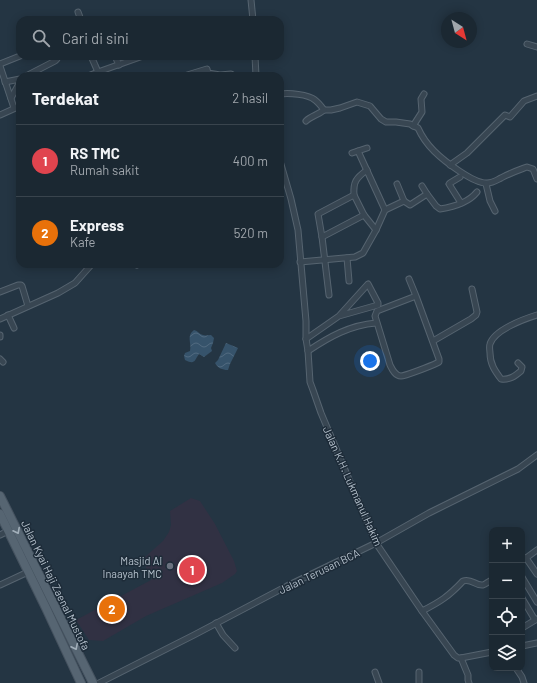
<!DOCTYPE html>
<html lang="id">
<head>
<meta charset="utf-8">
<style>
  :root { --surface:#1b2832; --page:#24303a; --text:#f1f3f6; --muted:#a0a6ac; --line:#39444d; --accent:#88c4ff }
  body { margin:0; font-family:Barlow,sans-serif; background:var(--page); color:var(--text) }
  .controls { position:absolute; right:12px; bottom:12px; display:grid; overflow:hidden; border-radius:8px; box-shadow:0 2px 10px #0003 }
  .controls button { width:36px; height:36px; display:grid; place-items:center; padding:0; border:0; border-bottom:1px solid var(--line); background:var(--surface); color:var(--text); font:20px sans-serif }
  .compass { position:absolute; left:441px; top:12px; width:36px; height:36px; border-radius:50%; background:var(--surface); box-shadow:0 2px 10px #0003; rotate:144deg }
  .you { position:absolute; left:370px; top:361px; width:14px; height:14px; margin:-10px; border:3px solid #fff; border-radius:50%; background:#1a73e8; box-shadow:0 0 0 6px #1a73e833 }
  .badge { display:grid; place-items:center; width:26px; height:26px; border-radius:50%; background:var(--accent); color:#fff; font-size:13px; font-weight:700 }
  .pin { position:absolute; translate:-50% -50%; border:2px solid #fff; box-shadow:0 1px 4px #0006 }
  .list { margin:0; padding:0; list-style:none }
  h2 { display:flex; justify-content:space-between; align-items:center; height:52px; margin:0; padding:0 16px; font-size:17px }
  h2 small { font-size:13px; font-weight:400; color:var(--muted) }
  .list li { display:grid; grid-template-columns:26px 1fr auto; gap:12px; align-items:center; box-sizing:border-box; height:72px; padding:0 16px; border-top:1px solid var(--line) }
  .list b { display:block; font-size:15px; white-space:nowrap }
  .list p { margin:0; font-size:13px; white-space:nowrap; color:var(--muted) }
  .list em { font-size:13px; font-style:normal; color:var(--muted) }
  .icon { flex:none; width:22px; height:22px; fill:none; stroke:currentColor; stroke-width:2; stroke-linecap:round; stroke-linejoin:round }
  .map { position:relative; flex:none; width:537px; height:683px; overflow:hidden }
  .search { position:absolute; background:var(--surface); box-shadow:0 2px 10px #0003; left:16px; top:16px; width:268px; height:44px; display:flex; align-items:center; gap:10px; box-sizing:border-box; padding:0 14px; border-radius:12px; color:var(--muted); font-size:15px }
  .panel { position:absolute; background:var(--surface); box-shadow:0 2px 10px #0003; left:16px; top:72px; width:268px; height:196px; border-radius:12px }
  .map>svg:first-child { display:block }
</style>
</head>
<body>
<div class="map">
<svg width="537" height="683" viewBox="0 0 537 683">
  <defs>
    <pattern id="water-waves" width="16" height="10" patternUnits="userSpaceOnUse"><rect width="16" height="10" fill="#36536b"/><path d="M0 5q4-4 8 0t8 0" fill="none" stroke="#516a7f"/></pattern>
  </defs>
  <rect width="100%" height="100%" fill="#243543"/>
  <path fill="#313143" d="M 191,498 L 200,501 L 215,524 L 234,561 L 237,571 L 235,574 L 222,583 L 146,616 L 103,641 L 89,640 L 76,620 L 151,580 L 153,577 L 146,568 L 145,557 L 163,541 L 169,532 L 171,525 L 170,511 Z"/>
  <g fill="url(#water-waves)">
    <path d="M 194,330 C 198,331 199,334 203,335 C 205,336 208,335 211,335 L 214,338 L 213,343 L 211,348 L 212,351 L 204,357 L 199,354 C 194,361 195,365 185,360 L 184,356 L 185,353 L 190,351 C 192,343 186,336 194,330 Z"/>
    <path d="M 226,343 L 238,348 L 230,364 L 228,370 C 222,370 218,368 215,363 L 218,360 Z"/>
  </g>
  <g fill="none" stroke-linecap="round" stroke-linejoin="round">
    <g stroke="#566470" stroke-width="7">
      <g id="street">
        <path d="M 251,0 L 253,20"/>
        <path d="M 78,12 L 81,20"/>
        <path d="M 527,44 L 537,47"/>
        <path d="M 91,56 L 98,72"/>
        <path d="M 115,56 L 119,65"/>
        <path d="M 255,56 L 256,76"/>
        <path d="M 0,64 L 20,56"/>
        <path d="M 0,66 L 14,108"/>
        <path d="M 26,76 L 55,61 L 57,59 L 56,56"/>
        <path d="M 88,76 L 98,72 L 143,56"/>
        <path d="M 184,76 L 207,69 L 208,73 L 220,75 L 231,74 L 234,76"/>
        <path d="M 5,82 L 20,79"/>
        <path d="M 280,94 C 289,93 308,94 315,100 C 319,103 321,106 324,110 L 331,110 L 340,108 L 357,102 L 370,106 L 381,119 L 386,122 L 396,122 L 410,124 L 418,128 C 422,137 428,145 434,151 C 444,161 474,184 487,183 C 493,183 497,180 501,178 C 510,173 519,170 527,167 L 533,169 L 537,179"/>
        <path d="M 11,98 L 20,82"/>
        <path d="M 0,115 L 20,106"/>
        <path d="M 306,121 C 311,116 318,115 324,110"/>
        <path d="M 413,126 L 422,112 L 421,99 L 424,94"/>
        <path d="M 358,151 L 367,148"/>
        <path d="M 352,153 L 358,151 L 385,210"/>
        <path d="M 280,161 L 291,199 L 298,230 L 306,321 L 306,339 L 308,351 L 310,382 L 313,390 L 321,413 L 376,543 L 422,611 L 454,655 L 458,658 L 461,658 L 492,652"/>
        <path d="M 450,165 L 467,153 L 505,115 L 510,117 L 524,101 L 537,96"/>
        <path d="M 460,177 L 450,183 L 449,184 L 461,203"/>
        <path d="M 486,184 L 490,201 L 495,211"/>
        <path d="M 422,186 L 427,194"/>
        <path d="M 354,195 C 353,182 356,178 367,170"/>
        <path d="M 404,201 L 410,205 L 427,194 L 436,206 L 440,209 C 453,207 469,202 477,192"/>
        <path d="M 322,237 L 364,215"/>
        <path d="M 347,258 L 349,281"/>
        <path d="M 300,262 L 355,257 L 363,253 L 376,230 L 385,210 L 404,201 L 397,184"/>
        <path d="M 135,264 L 137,265"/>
        <path d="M 409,279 L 416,296 L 377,311 L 375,316 L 390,365 C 392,369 395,376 401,376 C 405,376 431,366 437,363 L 439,362 L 439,359 L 416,296"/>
        <path d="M 0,292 L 18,285 L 21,285 L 22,286 L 28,306"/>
        <path d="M 329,295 L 322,237 L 318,214 L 354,195 L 364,215 L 376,230"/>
        <path d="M 8,315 L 14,328"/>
        <path d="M 0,319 L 58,293 L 75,283 L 92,264"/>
        <path d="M 0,335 L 0,337"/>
        <path d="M 306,339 L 339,316 L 378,305 L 378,303 L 368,284 L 339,316"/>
        <path d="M 433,341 L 471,319 L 476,315 L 477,312 L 472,289"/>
        <path d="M 308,351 C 329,337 350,325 376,323"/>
        <path d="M 0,359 L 3,362"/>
        <path d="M 518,363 L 522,367 L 521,371 C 515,376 510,380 501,379 C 495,371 490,364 490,353 C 490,351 489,347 490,344 C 494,330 524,319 537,315"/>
        <path d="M 0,535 L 8,531"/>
        <path d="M 526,558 L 537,574"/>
        <path d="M 522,561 L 537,550"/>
        <path d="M 522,577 L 537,602"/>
        <path d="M 0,585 L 28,572"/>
        <path d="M 522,598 L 535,620"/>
        <path d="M 422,611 C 440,602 449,596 463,581 C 472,578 475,586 483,585 C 486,584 489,581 492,580"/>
        <path d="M 216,623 L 223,635 L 235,648"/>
        <path d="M 522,628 L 537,619"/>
        <path d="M 522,646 L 537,643"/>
        <path d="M 461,658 L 468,675 L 468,680 L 469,683"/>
        <path d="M 516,668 L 522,677 L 524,683"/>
        <path d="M 375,672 L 379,683"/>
        <path d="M 419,672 L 419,683"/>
        <path d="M 99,683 L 194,635 L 287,586 L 376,543 L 429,513 L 518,469 L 537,455"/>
      </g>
    </g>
    <g stroke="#45525f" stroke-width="10">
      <g id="primary">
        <path d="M 0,496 L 93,683"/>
        <path d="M 0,514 L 46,608 L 81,683"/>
      </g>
    </g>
    <use href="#street" stroke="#384652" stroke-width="5"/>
    <use href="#primary" stroke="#566572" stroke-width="8"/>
  </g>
  <defs><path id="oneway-chevron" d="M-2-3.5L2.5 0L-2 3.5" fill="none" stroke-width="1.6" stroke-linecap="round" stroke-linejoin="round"/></defs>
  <g stroke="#a2afba">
    <use href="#oneway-chevron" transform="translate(17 531) rotate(63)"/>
    <use href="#oneway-chevron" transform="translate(75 647) rotate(64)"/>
  </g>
  <circle fill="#6b7280" stroke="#1d2b38" stroke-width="1.5" cx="170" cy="566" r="4"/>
  <g text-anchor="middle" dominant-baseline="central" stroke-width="3" stroke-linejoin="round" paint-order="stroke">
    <g font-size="11" fill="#b5c1cc" stroke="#1d2b38">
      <text transform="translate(353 486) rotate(66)">Jalan K.H. Lukmanul Hakim</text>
      <text transform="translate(319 571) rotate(-26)">Jalan Terusan BCA</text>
      <text transform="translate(56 585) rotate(64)">Jalan Kyai Haji Zaenal Mustofa</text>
    </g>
    <g font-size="11" fill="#b5c1cc" stroke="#1d2b38" text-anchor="end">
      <text x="162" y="560">Masjid Al<tspan x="162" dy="13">Inaayah TMC</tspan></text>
    </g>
  </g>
</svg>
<div class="controls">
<button>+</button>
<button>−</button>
<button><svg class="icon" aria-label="locate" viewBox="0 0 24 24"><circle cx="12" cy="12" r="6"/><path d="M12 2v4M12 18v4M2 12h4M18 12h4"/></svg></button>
<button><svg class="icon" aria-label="layers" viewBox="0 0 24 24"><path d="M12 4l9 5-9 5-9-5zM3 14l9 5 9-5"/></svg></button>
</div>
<svg class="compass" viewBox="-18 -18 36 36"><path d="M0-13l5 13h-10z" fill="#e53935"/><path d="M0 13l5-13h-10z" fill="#a0a6ac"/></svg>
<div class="you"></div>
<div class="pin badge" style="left:192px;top:570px;background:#e0444e">1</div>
<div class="pin badge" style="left:112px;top:609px;background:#e8710a">2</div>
<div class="search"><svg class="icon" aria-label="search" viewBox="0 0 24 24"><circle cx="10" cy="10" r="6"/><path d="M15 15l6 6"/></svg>Cari di sini</div>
<section class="panel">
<h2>Terdekat<small>2 hasil</small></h2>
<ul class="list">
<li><span class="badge" style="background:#e0444e">1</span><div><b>RS TMC</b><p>Rumah sakit</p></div><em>400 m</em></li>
<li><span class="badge" style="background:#e8710a">2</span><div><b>Express</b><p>Kafe</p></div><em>520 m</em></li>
</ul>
</section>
</div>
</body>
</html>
